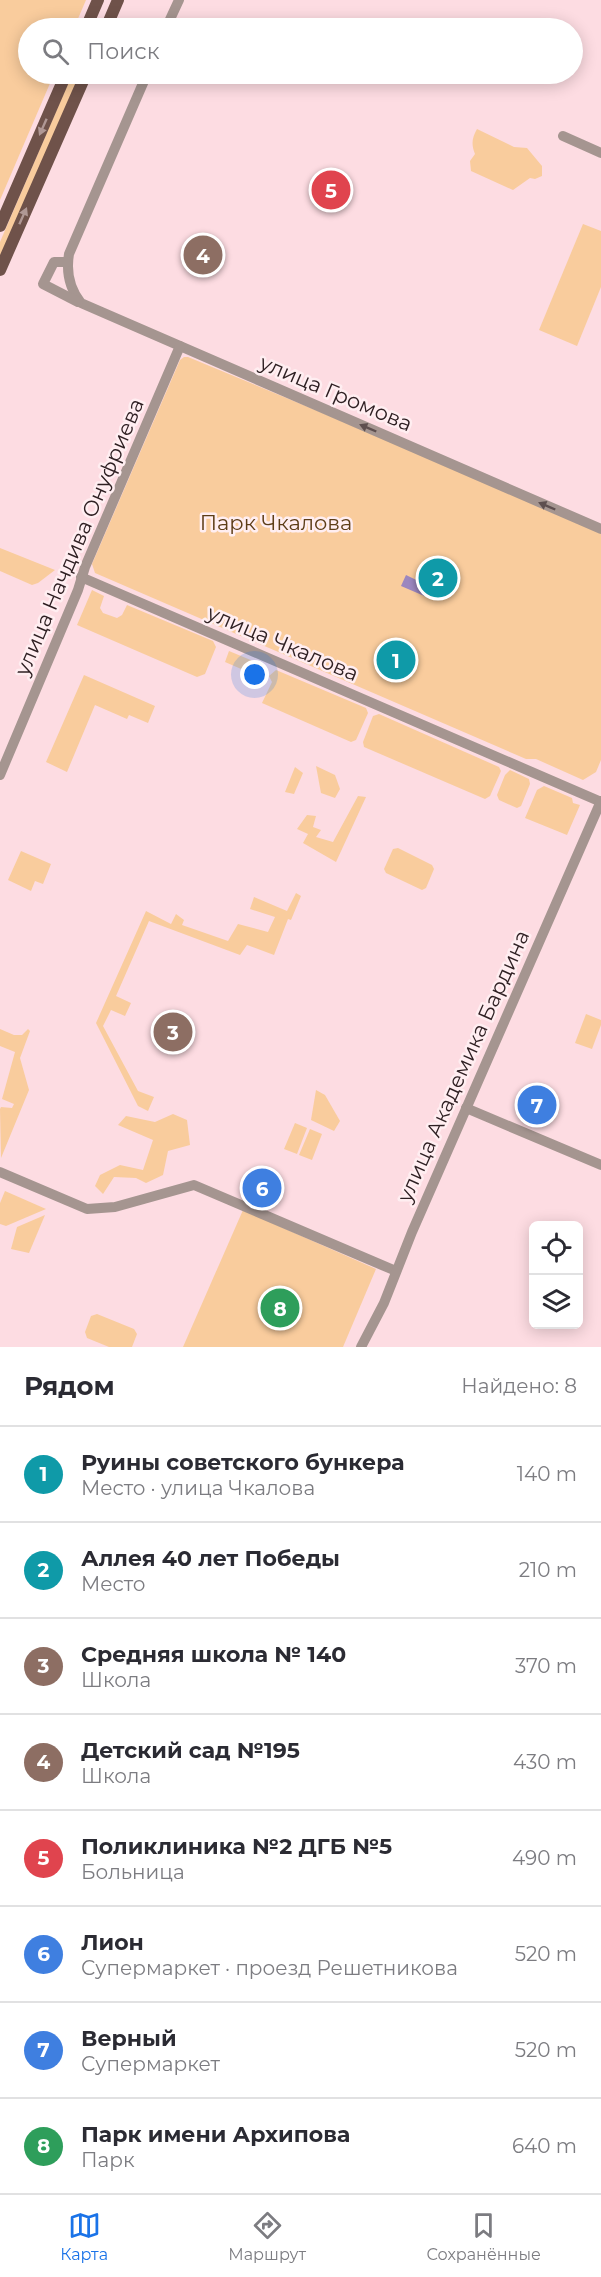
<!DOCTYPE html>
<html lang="ru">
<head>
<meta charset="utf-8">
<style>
  :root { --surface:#fff; --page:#f2f2f3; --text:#2b2b33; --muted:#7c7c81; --line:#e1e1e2; --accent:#1a73e8 }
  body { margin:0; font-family:Montserrat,sans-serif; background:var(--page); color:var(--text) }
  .controls { position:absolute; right:18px; bottom:18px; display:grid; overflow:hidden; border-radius:9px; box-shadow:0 3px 15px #0003 }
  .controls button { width:54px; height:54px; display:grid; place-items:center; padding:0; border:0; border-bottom:2px solid var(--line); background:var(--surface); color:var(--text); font:30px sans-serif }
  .you { position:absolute; left:255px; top:675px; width:21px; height:21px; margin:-15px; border:4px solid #fff; border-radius:50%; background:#1a73e8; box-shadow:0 0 0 9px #1a73e833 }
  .badge { display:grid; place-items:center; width:39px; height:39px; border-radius:50%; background:var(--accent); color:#fff; font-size:20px; font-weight:700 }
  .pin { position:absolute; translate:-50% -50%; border:3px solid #fff; box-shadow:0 2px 6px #0006 }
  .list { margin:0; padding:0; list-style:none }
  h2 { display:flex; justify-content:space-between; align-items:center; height:78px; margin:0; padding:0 24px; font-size:26px }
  h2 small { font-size:20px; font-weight:400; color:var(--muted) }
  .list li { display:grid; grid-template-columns:39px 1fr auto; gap:18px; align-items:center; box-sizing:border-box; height:96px; padding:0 24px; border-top:2px solid var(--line) }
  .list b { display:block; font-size:22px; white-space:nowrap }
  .list p { margin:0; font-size:20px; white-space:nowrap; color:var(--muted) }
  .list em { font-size:20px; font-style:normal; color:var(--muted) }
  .icon { flex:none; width:33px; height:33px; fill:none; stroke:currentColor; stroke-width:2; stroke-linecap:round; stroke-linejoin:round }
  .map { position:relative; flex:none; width:601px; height:1347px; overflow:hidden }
  .search { position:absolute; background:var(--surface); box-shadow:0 3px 15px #0003; left:18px; right:18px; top:18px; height:66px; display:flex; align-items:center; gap:15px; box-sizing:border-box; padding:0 21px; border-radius:33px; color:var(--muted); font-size:22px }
  .sheet { height:846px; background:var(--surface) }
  nav { display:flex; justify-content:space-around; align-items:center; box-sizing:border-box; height:84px; border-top:2px solid var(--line); background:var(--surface); font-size:16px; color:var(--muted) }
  nav a { display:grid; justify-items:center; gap:3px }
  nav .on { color:var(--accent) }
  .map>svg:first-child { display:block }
</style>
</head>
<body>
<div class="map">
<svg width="601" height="1347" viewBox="0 0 601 1347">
  <rect width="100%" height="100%" fill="#fddce2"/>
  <g fill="#f9cc9d">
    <path d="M 0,0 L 86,0 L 74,28 L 28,28 L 28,74 L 54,74 L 0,200 Z"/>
    <path d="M 72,74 L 80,74 L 0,260 L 0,242 Z"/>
    <path d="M 477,129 L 514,147 L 527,148 L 542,166 L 542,176 L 535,179 L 530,178 L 513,190 L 471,171 L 470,161 L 475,154 C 471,144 472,138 477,129 Z"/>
    <path d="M 583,224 L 601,231 L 601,287 L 577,346 L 539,330 Z"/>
    <path d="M 184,357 L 188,357 L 325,414 L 601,533 L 601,760 L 596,772 L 583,780 L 536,759 L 526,759 L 95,573 L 92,564 L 180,360 Z"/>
    <path d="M 0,548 L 55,570 L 38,583 L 32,585 L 0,571 Z"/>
    <path d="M 92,590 L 104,596 L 100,608 L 103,613 L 117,618 L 122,615 L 127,605 L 213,641 L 216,647 L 205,674 L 197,677 L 77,625 Z"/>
    <path d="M 229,651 L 260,664 L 255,675 L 225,662 Z"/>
    <path d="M 276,670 L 366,708 L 368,713 L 356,740 L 351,742 L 262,703 L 272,682 L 269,676 Z"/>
    <path d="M 84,675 L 155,706 L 148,723 L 129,715 L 127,719 L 95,705 L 67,772 L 46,762 Z"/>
    <path d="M 379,714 L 499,767 L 501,771 L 490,796 L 485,799 L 364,747 L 363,742 L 373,716 Z"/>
    <path d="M 316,766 L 335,775 L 340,789 L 335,798 L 321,793 Z"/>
    <path d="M 295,767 L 303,773 L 294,794 L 285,792 Z"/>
    <path d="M 510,770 L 529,779 L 530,784 L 521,806 L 517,808 L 499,800 L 497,795 L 505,775 Z"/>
    <path d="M 544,786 L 572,798 L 573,803 L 580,805 L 567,835 L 525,818 L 537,790 Z"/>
    <path d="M 358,796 L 366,797 L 336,862 L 303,843 L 308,834 L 297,829 L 307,815 L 316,816 L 313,827 L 321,830 L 316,837 L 333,842 Z"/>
    <path d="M 398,848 L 432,865 L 434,869 L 426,888 L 422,890 L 386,873 L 384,869 L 393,849 Z"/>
    <path d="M 21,851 L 51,864 L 43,884 L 35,881 L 31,891 L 8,880 Z"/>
    <path d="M 296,893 L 301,896 L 291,920 L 288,919 L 274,955 L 247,945 L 240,955 L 149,921 L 116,996 L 131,1003 L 125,1016 L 111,1010 L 103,1026 L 138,1091 L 154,1097 L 148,1111 L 138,1106 L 96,1023 L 146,911 L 171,924 L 176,914 L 184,920 L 182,925 L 228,941 L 238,924 L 268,932 L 275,917 L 250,909 L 254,897 L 287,911 Z"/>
    <path d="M 586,1014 L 601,1020 L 601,1025 L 592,1049 L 575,1043 Z"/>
    <path d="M 0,1029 L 14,1035 L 22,1035 L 28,1029 L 30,1031 L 20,1058 L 29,1090 L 1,1158 L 0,1109 L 1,1107 L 12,1108 L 14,1104 L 2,1099 L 15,1052 L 0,1046 Z"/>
    <path d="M 316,1090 L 325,1095 L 340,1121 L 334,1131 L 311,1120 Z"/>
    <path d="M 173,1114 L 187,1120 L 190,1145 L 168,1151 L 163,1175 L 146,1183 L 136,1178 L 114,1177 L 103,1194 L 95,1186 L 100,1175 L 120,1165 L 143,1170 L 153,1140 L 118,1125 L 126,1116 L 155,1122 Z"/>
    <path d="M 295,1123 L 307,1128 L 297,1154 L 284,1149 Z"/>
    <path d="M 310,1129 L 322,1134 L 312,1160 L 299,1155 Z"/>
    <path d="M 5,1191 L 46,1209 L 6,1226 L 0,1224 L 0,1203 Z"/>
    <path d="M 243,1210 L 376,1269 L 343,1347 L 183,1347 Z"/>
    <path d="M 45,1215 L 29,1253 L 11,1249 L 17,1227 Z"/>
    <path d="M 97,1314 L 134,1329 L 137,1334 L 132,1347 L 109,1347 L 87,1338 L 85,1332 L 91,1316 Z"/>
  </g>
  <path fill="#9c87bf" d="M 406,575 L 433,588 L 429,598 L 401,586 Z"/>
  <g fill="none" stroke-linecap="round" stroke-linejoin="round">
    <g stroke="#a59590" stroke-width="10">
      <path d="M 166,28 L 179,0"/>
      <path d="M 147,74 L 69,254 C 66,272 69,288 81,303 L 601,529"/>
      <path d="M 563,136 L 601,153"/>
      <path d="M 68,262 L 54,262 L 43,284 L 78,302"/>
      <path d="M 81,577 L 601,802"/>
      <path d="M 0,775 L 78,590 L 85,567 L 180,346"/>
      <path d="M 466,1108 L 601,1165"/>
      <path d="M 0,1172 L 87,1209 L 115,1207 L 194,1185 L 396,1271"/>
      <path d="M 361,1347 L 384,1303 L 412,1232 L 601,801"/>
    </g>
    <g stroke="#6f524a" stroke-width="12">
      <path d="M 86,28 L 98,0"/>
      <path d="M 106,28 L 118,0"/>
      <path d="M 0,226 L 66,74"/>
      <path d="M 0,270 L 86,74"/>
    </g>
  </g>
  <defs><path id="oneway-solid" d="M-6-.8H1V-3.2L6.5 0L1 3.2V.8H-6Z" transform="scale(1.5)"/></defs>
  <g fill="#b09895">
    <use href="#oneway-solid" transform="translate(43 127) rotate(114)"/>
    <use href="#oneway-solid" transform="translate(23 216) rotate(-66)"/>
  </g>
  <g fill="#5e4f4f">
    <use href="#oneway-solid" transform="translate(368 428) rotate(-157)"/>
    <use href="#oneway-solid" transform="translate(547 506) rotate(-157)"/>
  </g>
  <g text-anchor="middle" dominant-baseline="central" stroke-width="5" stroke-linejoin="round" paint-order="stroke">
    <g font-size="21" fill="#2f2023" stroke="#ffeef1">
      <text transform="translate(336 393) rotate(23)">улица Громова</text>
      <text transform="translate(79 537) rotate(-67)">улица Начдива Онуфриева</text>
      <text transform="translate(283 643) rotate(23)">улица Чкалова</text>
      <text transform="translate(463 1066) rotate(-66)">улица Академика Бардина</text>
    </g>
    <g font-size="21" fill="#5d3d17" stroke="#ffeef1">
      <text x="276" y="522">Парк Чкалова</text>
    </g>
  </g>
</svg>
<div class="controls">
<button><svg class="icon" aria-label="locate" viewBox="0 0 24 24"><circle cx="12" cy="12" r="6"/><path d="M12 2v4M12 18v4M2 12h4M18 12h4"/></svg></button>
<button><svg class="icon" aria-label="layers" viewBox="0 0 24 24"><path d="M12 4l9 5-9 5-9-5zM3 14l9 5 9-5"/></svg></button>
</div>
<div class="you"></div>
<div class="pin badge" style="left:396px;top:660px;background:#0f9aa8">1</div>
<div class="pin badge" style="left:438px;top:578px;background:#0f9aa8">2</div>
<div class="pin badge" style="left:173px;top:1032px;background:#8d6e63">3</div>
<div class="pin badge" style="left:203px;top:255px;background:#8d6e63">4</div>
<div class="pin badge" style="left:331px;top:190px;background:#e0444e">5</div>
<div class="pin badge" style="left:262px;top:1188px;background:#3f7fe0">6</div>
<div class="pin badge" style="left:537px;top:1105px;background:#3f7fe0">7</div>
<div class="pin badge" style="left:280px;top:1308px;background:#2e9e5b">8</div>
<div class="search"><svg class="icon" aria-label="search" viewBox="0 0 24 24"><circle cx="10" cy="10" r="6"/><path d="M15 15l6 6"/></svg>Поиск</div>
</div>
<section class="sheet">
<h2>Рядом<small>Найдено: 8</small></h2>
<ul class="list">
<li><span class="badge" style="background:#0f9aa8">1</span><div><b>Руины советского бункера</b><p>Место · улица Чкалова</p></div><em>140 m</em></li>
<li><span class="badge" style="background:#0f9aa8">2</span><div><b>Аллея 40 лет Победы</b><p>Место</p></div><em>210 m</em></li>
<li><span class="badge" style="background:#8d6e63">3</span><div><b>Средняя школа № 140</b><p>Школа</p></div><em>370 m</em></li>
<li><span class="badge" style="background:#8d6e63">4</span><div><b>Детский сад №195</b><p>Школа</p></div><em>430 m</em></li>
<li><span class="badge" style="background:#e0444e">5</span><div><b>Поликлиника №2 ДГБ №5</b><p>Больница</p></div><em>490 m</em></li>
<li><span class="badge" style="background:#3f7fe0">6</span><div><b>Лион</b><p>Супермаркет · проезд Решетникова</p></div><em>520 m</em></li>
<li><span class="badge" style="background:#3f7fe0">7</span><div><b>Верный</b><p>Супермаркет</p></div><em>520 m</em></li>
<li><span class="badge" style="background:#2e9e5b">8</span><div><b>Парк имени Архипова</b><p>Парк</p></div><em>640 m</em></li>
</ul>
</section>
<nav>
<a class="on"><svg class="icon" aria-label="map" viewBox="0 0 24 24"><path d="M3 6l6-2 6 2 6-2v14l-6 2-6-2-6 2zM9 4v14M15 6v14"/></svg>Карта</a>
<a><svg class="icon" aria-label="directions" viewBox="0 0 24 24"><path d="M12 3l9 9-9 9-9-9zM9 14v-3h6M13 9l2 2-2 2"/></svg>Маршрут</a>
<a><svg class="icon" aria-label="saved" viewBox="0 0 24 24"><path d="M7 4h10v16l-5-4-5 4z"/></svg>Сохранённые</a>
</nav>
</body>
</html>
